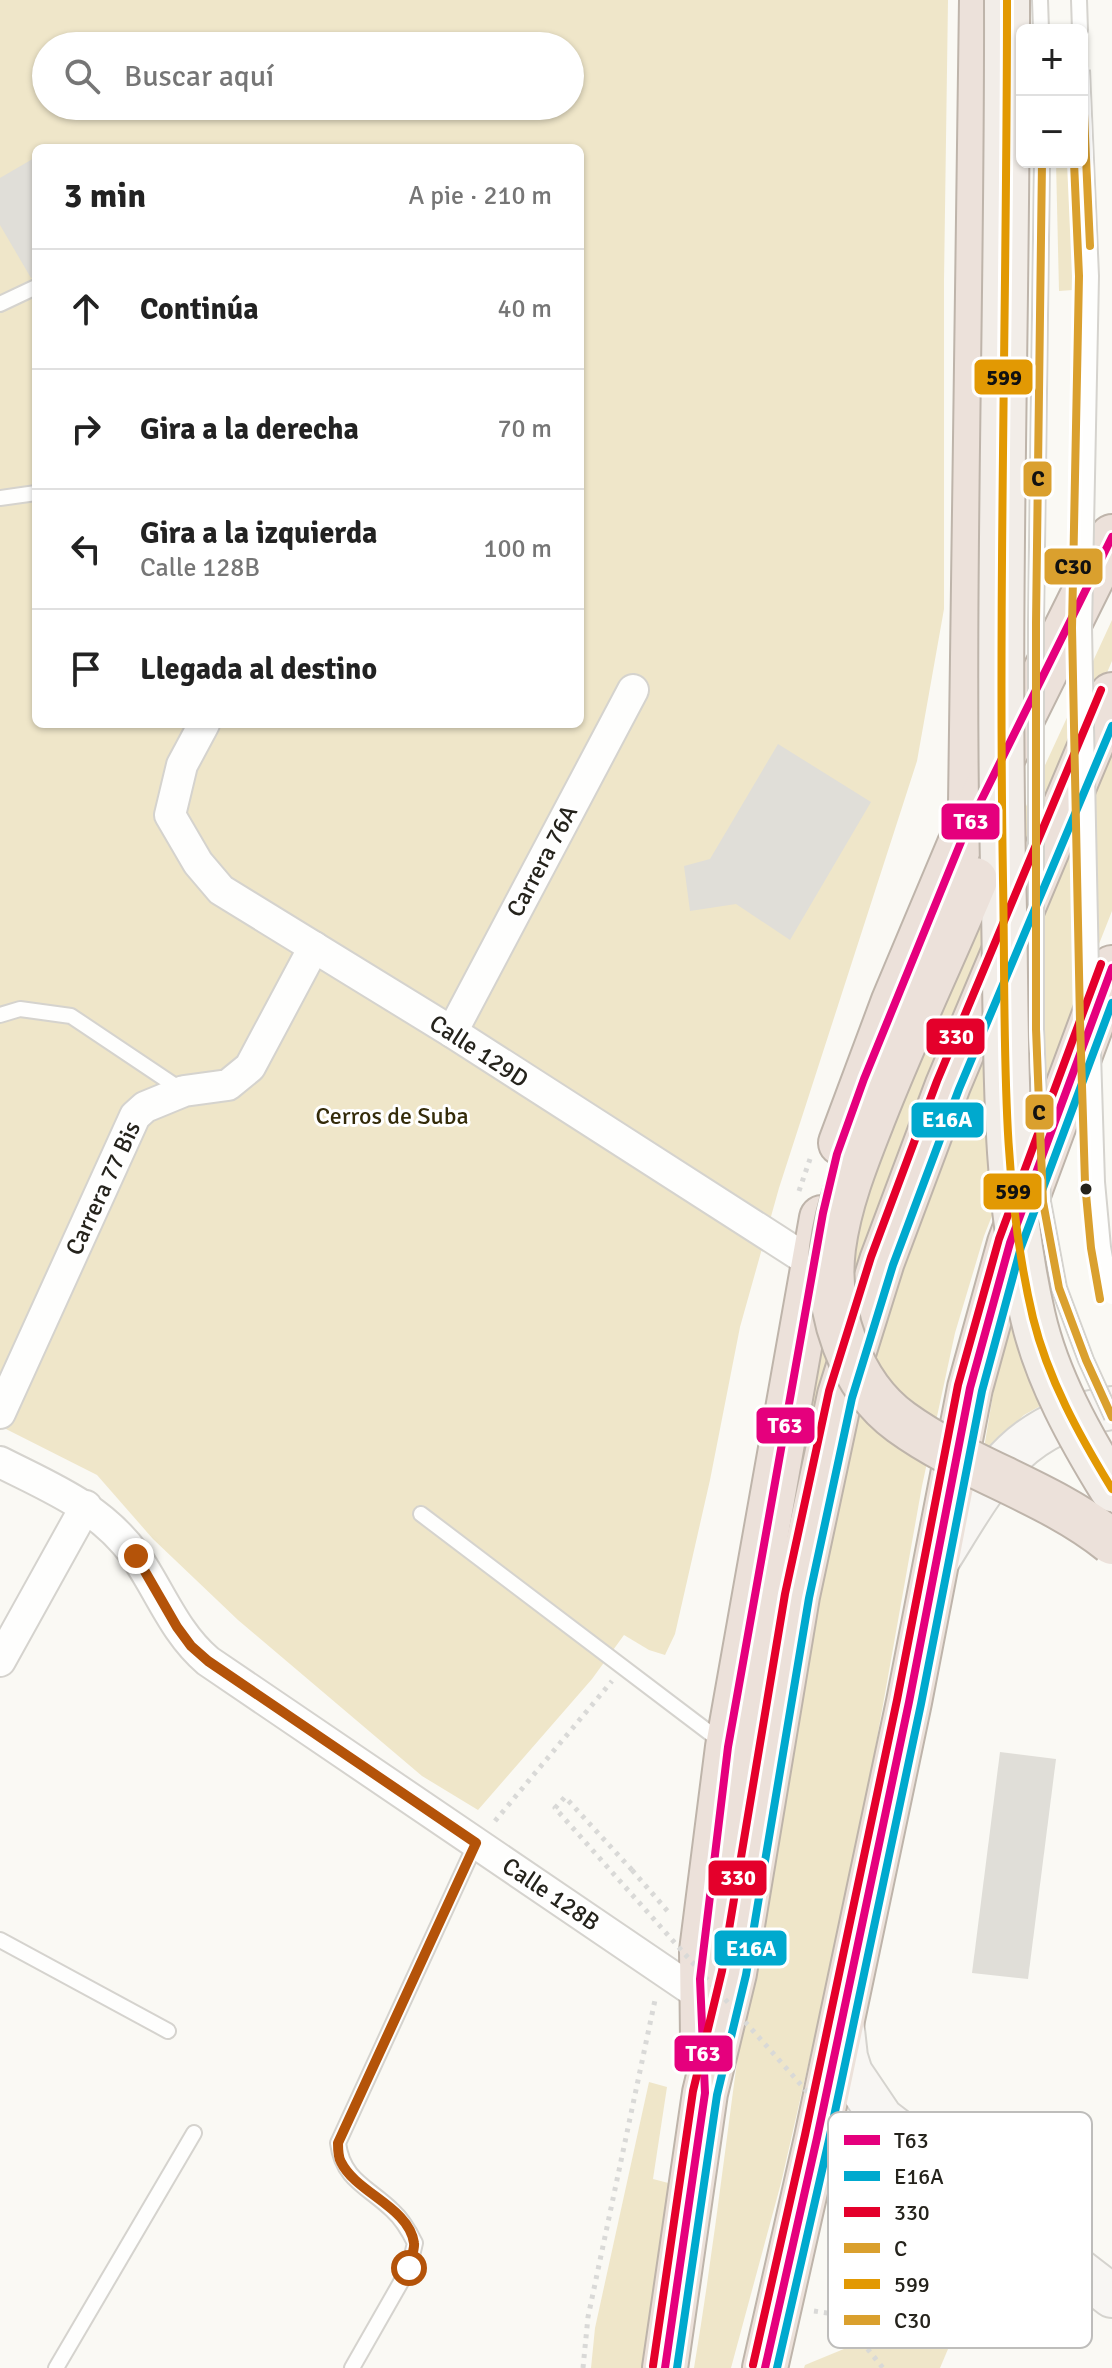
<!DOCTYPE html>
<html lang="es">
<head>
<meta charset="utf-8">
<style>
  :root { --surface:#fff; --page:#f2f2f2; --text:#222; --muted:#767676; --line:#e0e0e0 }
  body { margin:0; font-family:Signika,sans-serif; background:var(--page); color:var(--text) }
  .controls { position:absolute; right:24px; top:24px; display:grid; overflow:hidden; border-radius:12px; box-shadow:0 2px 6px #0004 }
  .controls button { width:72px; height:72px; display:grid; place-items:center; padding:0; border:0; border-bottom:2px solid var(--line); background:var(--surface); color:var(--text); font:40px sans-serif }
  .stop { position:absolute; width:24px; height:24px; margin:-18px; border:6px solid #b45309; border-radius:50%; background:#fff }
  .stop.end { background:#b45309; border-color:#fff; box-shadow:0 2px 8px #0008 }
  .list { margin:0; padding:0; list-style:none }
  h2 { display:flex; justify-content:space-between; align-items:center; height:104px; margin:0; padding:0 32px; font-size:34px }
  h2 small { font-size:26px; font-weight:400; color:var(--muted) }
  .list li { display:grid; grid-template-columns:52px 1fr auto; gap:24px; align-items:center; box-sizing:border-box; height:120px; padding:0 32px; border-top:2px solid var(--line) }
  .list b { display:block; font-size:30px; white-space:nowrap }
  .list p { margin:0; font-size:26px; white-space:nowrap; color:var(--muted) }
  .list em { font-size:26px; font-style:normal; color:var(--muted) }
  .icon { flex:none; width:44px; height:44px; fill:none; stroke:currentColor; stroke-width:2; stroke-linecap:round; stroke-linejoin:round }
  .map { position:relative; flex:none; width:1112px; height:2368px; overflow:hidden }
  .search { position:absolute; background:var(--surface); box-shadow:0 2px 6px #0004; left:32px; top:32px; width:552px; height:88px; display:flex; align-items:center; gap:20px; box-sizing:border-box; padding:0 28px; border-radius:44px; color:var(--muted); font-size:30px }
  .panel { position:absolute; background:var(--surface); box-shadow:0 2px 6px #0004; left:32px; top:144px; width:552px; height:584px; border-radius:12px }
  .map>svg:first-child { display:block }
</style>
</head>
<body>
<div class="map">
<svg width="1112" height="2368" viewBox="0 0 1112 2368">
  <rect width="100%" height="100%" fill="#faf9f4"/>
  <g fill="#efe6c9" fill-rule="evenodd">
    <path d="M 0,0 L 948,0 L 944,281 L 944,609 L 917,761 L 779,1188 L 740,1327 L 710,1480 L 675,1634 L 665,1655 L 649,1650 L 624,1635 L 592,1679 L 478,1810 L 422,1776 L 238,1620 L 153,1539 L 97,1475 L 0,1426 ZM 46,46 L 570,46 L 570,106 L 46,106 ZM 36,148 L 580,148 L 580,724 L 36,724 Z"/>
    <path d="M 1056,162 L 1069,162 L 1073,290 L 1059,291 Z"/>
    <path d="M 1112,620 L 1112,661 L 967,1000 L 776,1632 L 817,1312 L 975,917 Z"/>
    <path d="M 1112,745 L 1112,911 L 984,1236 L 955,1333 L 922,1486 L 856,1856 L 781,2183 L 731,2368 L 694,2368 C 720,2212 735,2055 761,1899 C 787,1735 815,1569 858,1409 C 920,1180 1020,963 1112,745 Z"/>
    <path d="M 1013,1314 L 1042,1405 L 1024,1415 L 983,1454 L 998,1365 Z"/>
    <path d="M 649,2082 L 667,2087 L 653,2179 L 676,2185 L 645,2368 L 591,2368 L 595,2328 Z"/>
    <path d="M 970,2297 L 940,2368 L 804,2368 L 805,2365 Z"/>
  </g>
  <g fill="#e0ded8">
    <path d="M 36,157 L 36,277 L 31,278 L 0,225 L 0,178 Z"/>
    <path d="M 778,744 L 871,802 L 790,940 L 736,904 L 690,911 L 684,866 L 710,859 Z"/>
    <path d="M 1000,1752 L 1056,1759 L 1028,1979 L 972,1973 Z"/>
  </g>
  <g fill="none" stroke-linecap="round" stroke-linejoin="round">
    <g stroke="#d5d3ce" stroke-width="18">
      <g id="lane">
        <path d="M 1040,0 L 1041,30"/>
        <path d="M 1079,0 L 1080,30"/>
        <path d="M 0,304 L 36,287"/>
        <path d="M 0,498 L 36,493"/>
        <path d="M 0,1015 L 20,1009 L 71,1016 L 183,1091"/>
        <path d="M 421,1514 L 723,1743"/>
        <path d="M 0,1940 L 168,2031"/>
        <path d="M 56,2368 L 194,2133"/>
        <path d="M 352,2368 L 409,2268 L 415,2243 C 409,2231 403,2220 393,2211 C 369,2187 343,2181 338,2143 L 476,1843"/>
      </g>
    </g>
    <g stroke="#d5d3ce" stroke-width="34">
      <g id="street">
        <path d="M 204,724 L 182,765 L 170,815 L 198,863 L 221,890 L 452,1032 L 812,1263"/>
        <path d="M 452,1032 L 633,690"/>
        <path d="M 0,1413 L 135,1116 L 145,1107 L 184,1091 L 228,1085 L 250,1067 L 314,947"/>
        <path d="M 0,1462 C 51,1488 100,1507 135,1555 C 160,1591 174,1632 208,1661 L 701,1996"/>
        <path d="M 0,1661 L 86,1506"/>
      </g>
    </g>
    <g stroke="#d5d3ce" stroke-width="46">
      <g id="secondary">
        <path d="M 940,1557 C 986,1483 1016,1421 1112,1408"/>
        <path d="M 842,2021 L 846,2057 L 851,2073 L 882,2119 L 1112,2296"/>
      </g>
    </g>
    <g stroke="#beb4aa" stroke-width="48">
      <g id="highway">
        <path d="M 971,804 L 982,0"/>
        <path d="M 841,1143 L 894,1001 L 963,837 L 1112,537"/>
        <path d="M 703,2039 L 702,1951 L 728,1747 L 822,1218"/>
        <path d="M 665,2368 L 705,2093 L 734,1973 L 797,1596 L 840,1395 L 882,1261 L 948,1085 L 1112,695"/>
        <path d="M 765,2368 L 817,2138 L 909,1702 L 970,1388 L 1010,1243 L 1112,968"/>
      </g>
    </g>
    <g stroke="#d9d9d7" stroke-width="5" stroke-dasharray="4 6" stroke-linecap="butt">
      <path d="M 799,1191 L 810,1159"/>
      <path d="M 495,1821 L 612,1681"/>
      <path d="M 632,1870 L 671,1915"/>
      <path d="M 885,2240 L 939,2207"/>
      <path d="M 814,2311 L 840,2315 L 883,2368"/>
      <path d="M 840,2315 L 855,2304"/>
      <path d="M 583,2368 L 588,2317 L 655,2000"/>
    </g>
    <use href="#lane" stroke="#fefefd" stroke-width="14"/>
    <use href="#street" stroke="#fefefd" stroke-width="30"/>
    <use href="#secondary" stroke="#f8f6f3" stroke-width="42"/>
    <use href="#highway" stroke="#ece1da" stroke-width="44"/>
    <g stroke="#d5d3ce" stroke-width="18" stroke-linecap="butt">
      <g id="lane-bridge">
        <path d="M 1082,70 L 1091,276 L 1084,628 L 1092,1021 L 1097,1182 L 1103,1247 L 1112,1297"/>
        <path d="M 1042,162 L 1036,623 L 1036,1029 L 1043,1202 L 1059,1288 L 1086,1360 L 1112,1417"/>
      </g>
    </g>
    <g stroke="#beb4aa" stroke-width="48" stroke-linecap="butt">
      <path id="primary-bridge" d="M 1007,0 C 1008,303 996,607 1004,910 C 1007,1046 1002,1185 1033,1317 C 1047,1378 1080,1437 1112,1489"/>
    </g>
    <g stroke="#beb4aa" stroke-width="48" stroke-linecap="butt">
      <path id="highway-bridge" d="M 975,880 C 942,959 905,1036 874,1115 C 857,1158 839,1202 833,1248 C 825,1310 850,1385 901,1422 C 967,1470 1049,1491 1112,1542"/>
    </g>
    <path stroke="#d9d9d7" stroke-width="5" stroke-dasharray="4 6" stroke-linecap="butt" d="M 632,1870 L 565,1797 L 555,1808 L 955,2258 L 855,2304 L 833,2263 L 885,2240"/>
    <use href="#lane-bridge" stroke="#fefefd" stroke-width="14"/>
    <use href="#primary-bridge" stroke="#f2ede8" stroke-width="44"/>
    <use href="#highway-bridge" stroke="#ece1da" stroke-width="44"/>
    <g stroke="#fff" stroke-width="14">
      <g id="bus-1">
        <path d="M 665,2368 L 705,2093 L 700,1979 L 728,1747 L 823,1213 L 837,1154 L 864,1079 L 963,837 L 1112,537"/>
        <path d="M 765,2368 L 817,2138 L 909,1702 L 970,1388 L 1010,1243 L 1112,968"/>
      </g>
    </g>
    <g stroke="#fff" stroke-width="14">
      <g id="bus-2">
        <path d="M 677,2368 L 717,2095 L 746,1975 L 809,1598 L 852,1398 L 893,1265 L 959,1089 L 1112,726"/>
        <path d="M 777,2368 L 829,2140 L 921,1704 L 982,1391 L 1021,1247 L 1112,1003"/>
      </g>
    </g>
    <g stroke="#fff" stroke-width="14">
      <g id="bus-3">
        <path d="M 753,2365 L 805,2135 L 897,1700 L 958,1385 L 999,1239 L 1101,964"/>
        <path d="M 653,2366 L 693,2091 L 722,1971 L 785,1594 L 829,1391 L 871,1257 L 937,1081 L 1101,690"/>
      </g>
    </g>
    <g stroke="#fff" stroke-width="14">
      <g id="bus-4">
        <path d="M 1082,70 L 1090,246"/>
        <path d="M 1042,162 L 1036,623 L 1036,1029 L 1043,1202 L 1059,1288 L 1086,1360 L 1112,1417"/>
      </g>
    </g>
    <g stroke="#fff" stroke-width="14">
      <path id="bus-5" d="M 1007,0 C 1007,293 998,586 1003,880 C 1006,1025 999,1175 1033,1318 C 1048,1379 1079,1435 1112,1489"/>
    </g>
    <g stroke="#fff" stroke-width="14">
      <path id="bus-6" d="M 1074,162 L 1079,276 L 1072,628 L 1080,1021 L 1085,1183 L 1091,1248 L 1100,1299"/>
    </g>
    <use href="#bus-1" stroke="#e5007d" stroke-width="8"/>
    <use href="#bus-2" stroke="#00a9ce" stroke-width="8"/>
    <use href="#bus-3" stroke="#e4002b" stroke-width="8"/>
    <use href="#bus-4" stroke="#daa02e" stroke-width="8"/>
    <use href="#bus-5" stroke="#e29903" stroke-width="8"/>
    <use href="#bus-6" stroke="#daa02e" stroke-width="8"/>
  </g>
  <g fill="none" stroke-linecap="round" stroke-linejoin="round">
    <path stroke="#b45309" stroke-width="10" d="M 136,1556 L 177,1627 L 191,1646 L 208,1661 L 476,1843 L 338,2143 C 338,2149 338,2157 341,2162 C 356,2193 409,2207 414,2243 C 415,2249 410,2261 409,2268"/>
  </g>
  <circle fill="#25231c" stroke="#fff" stroke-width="3" cx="1086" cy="1189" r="7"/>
  <g text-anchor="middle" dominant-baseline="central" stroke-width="6" stroke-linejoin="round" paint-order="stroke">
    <g font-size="24" fill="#25231c" stroke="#fff">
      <text transform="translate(542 861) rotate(-62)">Carrera 76A</text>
      <text transform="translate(479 1051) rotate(33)">Calle 129D</text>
      <text transform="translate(103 1188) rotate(-65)">Carrera 77 Bis</text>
      <text transform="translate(551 1894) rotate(34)">Calle 128B</text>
    </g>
    <g font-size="24" fill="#342b09" stroke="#fff">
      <text x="392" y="1116">Cerros de Suba</text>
    </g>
  </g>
  <rect x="828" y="2112" width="264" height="236" rx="12" fill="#fff" stroke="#bebdbb" stroke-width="2"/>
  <rect x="844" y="2135" width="36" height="10" fill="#e5007d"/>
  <rect x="844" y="2171" width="36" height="10" fill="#00a9ce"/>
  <rect x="844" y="2207" width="36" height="10" fill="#e4002b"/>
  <rect x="844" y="2243" width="36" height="10" fill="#daa02e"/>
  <rect x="844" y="2279" width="36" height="10" fill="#e29903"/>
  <rect x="844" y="2315" width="36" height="10" fill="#daa02e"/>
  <g font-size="22" fill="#25231c">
    <text x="894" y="2148">T63</text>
    <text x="894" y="2184">E16A</text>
    <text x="894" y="2220">330</text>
    <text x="894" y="2256">C</text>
    <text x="894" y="2292">599</text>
    <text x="894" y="2328">C30</text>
  </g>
  <g stroke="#fff" stroke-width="3">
    <rect x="973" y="358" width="61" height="38" rx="8" fill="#e29903"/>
    <rect x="1022" y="460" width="31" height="38" rx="8" fill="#daa02e"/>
    <rect x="1043" y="547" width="61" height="39" rx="8" fill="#daa02e"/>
    <rect x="940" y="802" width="61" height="39" rx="8" fill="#e5007d"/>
    <rect x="925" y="1017" width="61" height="39" rx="8" fill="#e4002b"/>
    <rect x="1024" y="1093" width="31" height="38" rx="8" fill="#daa02e"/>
    <rect x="910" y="1101" width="75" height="38" rx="8" fill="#00a9ce"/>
    <rect x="982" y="1172" width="61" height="39" rx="8" fill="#e29903"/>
    <rect x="755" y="1406" width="61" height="39" rx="8" fill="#e5007d"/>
    <rect x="707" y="1859" width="61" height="38" rx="8" fill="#e4002b"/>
    <rect x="713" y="1929" width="75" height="38" rx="8" fill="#00a9ce"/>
    <rect x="673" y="2034" width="61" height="39" rx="8" fill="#e5007d"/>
  </g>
  <g font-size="22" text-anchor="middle" font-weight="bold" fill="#fff">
    <text x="971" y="829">T63</text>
    <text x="956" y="1044">330</text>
    <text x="947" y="1127">E16A</text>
    <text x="785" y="1433">T63</text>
    <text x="738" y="1885">330</text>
    <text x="751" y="1956">E16A</text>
    <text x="703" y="2061">T63</text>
  </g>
  <g font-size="22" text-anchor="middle" font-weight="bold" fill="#111">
    <text x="1004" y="385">599</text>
    <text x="1038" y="486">C</text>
    <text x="1073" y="574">C30</text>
    <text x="1039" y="1120">C</text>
    <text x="1013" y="1199">599</text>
  </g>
</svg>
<div class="controls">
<button>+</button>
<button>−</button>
</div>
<div class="stop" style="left:409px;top:2268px"></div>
<div class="stop end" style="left:136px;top:1556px"></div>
<div class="search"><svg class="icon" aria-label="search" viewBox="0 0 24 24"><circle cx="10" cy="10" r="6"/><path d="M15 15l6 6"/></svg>Buscar aquí</div>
<section class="panel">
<h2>3 min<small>A pie · 210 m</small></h2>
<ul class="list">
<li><svg class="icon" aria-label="ahead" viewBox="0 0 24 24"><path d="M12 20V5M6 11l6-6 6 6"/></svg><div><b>Continúa</b></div><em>40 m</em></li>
<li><svg class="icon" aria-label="right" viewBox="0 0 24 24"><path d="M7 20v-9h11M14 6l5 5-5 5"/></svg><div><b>Gira a la derecha</b></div><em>70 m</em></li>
<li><svg class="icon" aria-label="left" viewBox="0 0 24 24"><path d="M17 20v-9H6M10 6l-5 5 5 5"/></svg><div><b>Gira a la izquierda</b><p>Calle 128B</p></div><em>100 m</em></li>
<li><svg class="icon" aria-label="arrive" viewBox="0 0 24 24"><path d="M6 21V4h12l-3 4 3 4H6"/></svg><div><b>Llegada al destino</b></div></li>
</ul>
</section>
</div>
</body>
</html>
